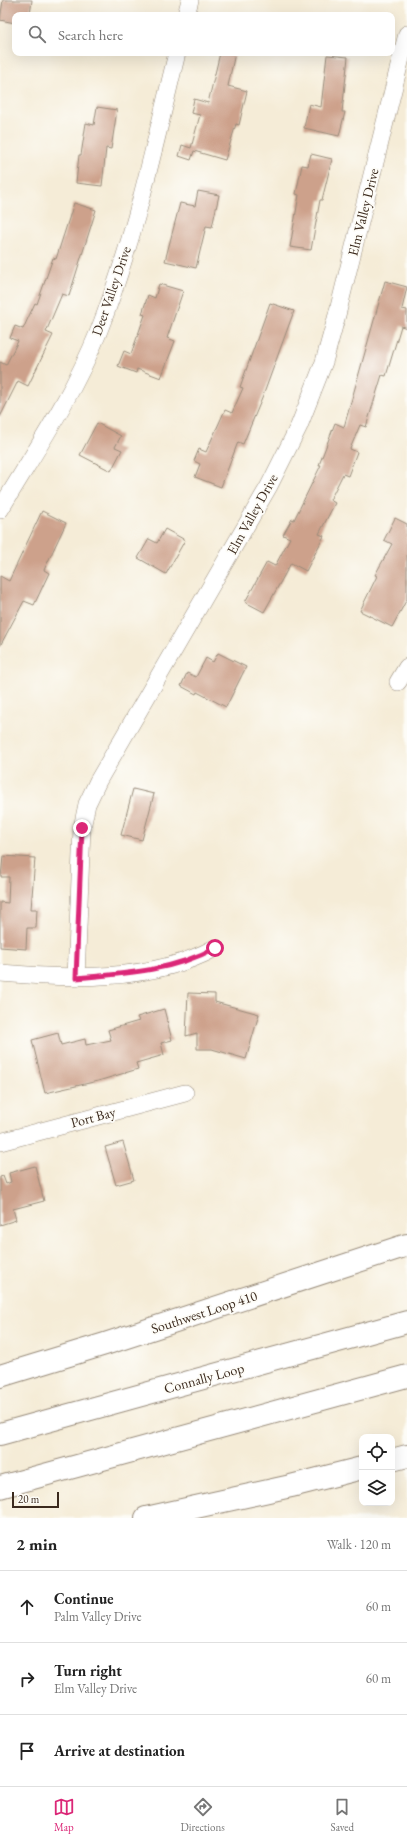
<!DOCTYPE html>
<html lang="en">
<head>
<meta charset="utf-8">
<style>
  :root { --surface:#fff; --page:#f2f2f2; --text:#222; --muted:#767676; --line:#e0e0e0; --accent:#db2777 }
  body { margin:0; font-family:"EB Garamond",serif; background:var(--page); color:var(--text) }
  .controls { position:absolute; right:12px; bottom:12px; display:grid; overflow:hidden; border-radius:8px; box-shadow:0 4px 16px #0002 }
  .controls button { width:36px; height:36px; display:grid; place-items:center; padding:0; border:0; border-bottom:1px solid var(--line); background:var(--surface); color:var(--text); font:20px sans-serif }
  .scale { position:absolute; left:12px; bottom:10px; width:47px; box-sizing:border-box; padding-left:4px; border:2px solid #3b2a1e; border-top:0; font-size:11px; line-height:14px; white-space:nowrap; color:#3b2a1e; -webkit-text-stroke:3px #fdfcf7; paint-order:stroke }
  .stop { position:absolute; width:12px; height:12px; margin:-9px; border:3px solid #db2777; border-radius:50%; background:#fff }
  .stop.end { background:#db2777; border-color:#fff; box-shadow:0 1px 4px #0008 }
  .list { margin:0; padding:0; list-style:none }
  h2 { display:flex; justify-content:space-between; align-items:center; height:52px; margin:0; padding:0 16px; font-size:17px }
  h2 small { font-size:13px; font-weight:400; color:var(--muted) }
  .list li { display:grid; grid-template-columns:26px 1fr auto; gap:12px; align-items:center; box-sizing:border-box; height:72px; padding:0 16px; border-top:1px solid var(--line) }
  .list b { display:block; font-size:15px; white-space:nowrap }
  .list p { margin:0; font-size:13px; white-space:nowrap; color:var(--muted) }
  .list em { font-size:13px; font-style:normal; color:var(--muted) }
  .icon { flex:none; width:22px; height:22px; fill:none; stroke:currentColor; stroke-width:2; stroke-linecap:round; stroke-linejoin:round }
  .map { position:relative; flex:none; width:407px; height:1518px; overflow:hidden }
  .search { position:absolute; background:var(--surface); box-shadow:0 4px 16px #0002; left:12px; right:12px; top:12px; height:44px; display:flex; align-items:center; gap:10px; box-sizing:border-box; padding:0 14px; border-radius:8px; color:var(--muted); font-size:15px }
  .sheet { height:268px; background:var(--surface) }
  nav { display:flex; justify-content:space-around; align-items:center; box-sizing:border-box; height:56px; border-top:1px solid var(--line); background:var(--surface); font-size:11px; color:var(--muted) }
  nav a { display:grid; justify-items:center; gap:2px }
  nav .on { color:var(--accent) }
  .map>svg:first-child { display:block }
</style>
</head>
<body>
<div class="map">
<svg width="407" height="1518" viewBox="0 0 407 1518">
  <rect width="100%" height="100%" fill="#fdfcf7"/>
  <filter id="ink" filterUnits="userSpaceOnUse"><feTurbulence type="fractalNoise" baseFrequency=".025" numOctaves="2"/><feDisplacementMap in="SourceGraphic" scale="8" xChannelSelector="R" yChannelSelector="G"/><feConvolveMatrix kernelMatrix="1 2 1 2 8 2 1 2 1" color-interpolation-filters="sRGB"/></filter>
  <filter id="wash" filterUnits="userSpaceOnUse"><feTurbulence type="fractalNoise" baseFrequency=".012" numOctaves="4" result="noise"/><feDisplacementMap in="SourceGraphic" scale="16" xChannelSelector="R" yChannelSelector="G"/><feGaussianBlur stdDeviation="0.9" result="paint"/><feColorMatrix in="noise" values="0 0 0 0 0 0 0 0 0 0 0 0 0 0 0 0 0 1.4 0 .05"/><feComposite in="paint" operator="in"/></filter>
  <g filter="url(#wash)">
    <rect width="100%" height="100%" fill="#f5ecd7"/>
    <g id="blocks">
      <g fill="#cda18b">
        <path d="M 3,0 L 32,0 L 30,15 L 15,15 L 15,23 L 0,20 Z"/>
        <path d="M 220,53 L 235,53 L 228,86 L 247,91 L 239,125 L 236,124 L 225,160 L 194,151 L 191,160 L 179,156 L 182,145 L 191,148 L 200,115 L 191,113 L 194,99 L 208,103 Z"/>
        <path d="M 327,55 L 348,57 L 342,112 L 345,112 L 339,136 L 304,128 L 309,104 L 321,107 Z"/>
        <path d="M 97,107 L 117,110 L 111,149 L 106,148 L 102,186 L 76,183 L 79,155 L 81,155 L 86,123 L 94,125 Z"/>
        <path d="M 311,154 L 332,159 L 322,200 L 320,200 L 311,250 L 290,247 L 299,195 L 296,194 L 302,165 L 308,166 Z"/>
        <path d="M 198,191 L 219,195 L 212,227 L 206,226 L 196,268 L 165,261 L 180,203 L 195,206 Z"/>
        <path d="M 74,203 L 96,210 L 69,296 L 62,294 L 46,332 L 53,335 L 28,386 L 18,381 L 0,417 L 0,362 L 6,365 L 18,341 L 10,338 L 15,326 L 23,329 L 35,303 L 37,304 L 53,258 L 56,259 Z"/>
        <path d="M 385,281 L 407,287 L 402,309 L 407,310 L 407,328 L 401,326 L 386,376 L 382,375 L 366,427 L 360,425 L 350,449 L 357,452 L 348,476 L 343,474 L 330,500 L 335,503 L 319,534 L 324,536 L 306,571 L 291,563 L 264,612 L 245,602 L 267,562 L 275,566 L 290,538 L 283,535 L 292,519 L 294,520 L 321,465 L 319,465 L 335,423 L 344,427 Z"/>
        <path d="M 159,284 L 183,291 L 167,338 L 175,341 L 161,378 L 137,369 L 136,373 L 118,366 L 124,351 L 131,354 L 145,315 L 142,314 L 148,295 L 155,298 Z"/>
        <path d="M 270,303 L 294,311 L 263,396 L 243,444 L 238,442 L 221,487 L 195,477 L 200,464 L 194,461 L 199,449 L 206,452 L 225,410 L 232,413 L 243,388 L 240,387 Z"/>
        <path d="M 97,423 L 121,436 L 115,447 L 122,450 L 111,471 L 80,455 Z"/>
        <path d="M 42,511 L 66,523 L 44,570 L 49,573 L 34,605 L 24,601 L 0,646 L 0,576 L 9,581 Z"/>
        <path d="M 395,518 L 407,524 L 407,599 L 392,627 L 360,611 L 377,576 L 375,575 L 392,544 L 384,540 Z"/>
        <path d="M 165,529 L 185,540 L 166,574 L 138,558 L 149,539 L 157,543 Z"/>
        <path d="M 218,653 L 246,667 L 226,707 L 197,692 L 196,694 L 181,686 L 187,673 L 196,677 L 206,658 L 213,662 Z"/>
        <path d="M 133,789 L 154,794 L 142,840 L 121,835 Z"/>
        <path d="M 3,856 L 35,858 L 31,909 L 37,909 L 36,928 L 27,928 L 26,949 L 0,947 L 0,902 L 8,903 L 9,877 L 1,877 Z"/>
        <path d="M 188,993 L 215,994 L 215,1002 L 259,1014 L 246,1059 L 212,1049 L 197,1049 L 197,1033 L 186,1036 Z"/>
        <path d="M 164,1009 L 172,1040 L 161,1043 L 164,1055 L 136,1063 L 138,1069 L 98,1081 L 45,1093 L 32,1040 L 58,1033 L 61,1045 L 85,1039 L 86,1045 L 111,1040 L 108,1030 L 139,1021 L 137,1017 Z"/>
        <path d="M 123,1142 L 134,1180 L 116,1185 L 105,1147 Z"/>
        <path d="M 35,1166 L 44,1201 L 13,1209 L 16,1220 L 0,1225 L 0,1177 L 3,1176 L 6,1184 L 11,1182 L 9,1173 Z"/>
      </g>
    </g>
  </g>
  <g filter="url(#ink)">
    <use href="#blocks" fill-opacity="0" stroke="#988b7a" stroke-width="1"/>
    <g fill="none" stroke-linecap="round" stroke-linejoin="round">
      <g stroke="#988b7a" stroke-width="18">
        <g id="street">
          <path d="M 186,15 L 190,0"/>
          <path d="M 0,510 C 34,453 73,395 98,333 C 134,242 154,147 177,53"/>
          <path d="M 398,682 L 407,667"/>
          <path d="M 0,973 C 68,979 153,982 215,948"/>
          <path d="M 76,978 L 82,828 L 87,804 L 98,781 L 269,486 L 299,426 L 324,362 L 337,315 L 407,34"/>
          <path d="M 0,1142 L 185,1093"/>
        </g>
      </g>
      <g stroke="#988b7a" stroke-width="24">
        <g id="secondary">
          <path d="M 0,1376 L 105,1344 L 407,1245"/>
          <path d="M 392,1460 L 407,1456"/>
          <path d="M 146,1518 L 291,1486 L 362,1468"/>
        </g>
      </g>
      <g stroke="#988b7a" stroke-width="24">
        <g id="highway">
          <path d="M 0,1434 L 407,1322"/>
          <path d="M 0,1487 L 407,1376"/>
        </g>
      </g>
      <use href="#street" stroke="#fff" stroke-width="17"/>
      <use href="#secondary" stroke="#fff" stroke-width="22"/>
      <use href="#highway" stroke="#fff" stroke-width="22"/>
    </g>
  </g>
  <g fill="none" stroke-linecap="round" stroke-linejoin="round" filter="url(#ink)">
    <path stroke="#db2777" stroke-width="5" d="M 82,828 L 76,978 C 123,974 173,971 215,948"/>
  </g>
  <g text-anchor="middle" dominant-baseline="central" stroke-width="3.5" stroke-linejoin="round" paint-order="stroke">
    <g font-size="14" fill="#3b2a1e" stroke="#fdfcf7">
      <text transform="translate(363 212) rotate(-76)">Elm Valley Drive</text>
      <text transform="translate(111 291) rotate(-71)">Deer Valley Drive</text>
      <text transform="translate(252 514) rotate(-61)">Elm Valley Drive</text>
      <text transform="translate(93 1117) rotate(-15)">Port Bay</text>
      <text transform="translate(204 1312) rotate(-18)">Southwest Loop 410</text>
      <text transform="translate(204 1378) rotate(-15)">Connally Loop</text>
    </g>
  </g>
</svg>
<div class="controls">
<button><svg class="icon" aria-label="locate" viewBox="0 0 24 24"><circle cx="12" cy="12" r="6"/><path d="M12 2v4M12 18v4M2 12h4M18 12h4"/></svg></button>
<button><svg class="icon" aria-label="layers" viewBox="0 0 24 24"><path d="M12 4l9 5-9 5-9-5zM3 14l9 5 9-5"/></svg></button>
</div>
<div class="scale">20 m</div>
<div class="stop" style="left:215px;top:948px"></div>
<div class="stop end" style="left:82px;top:828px"></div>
<div class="search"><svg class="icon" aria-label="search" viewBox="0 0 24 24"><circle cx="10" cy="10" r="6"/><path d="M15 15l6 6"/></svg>Search here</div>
</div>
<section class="sheet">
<h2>2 min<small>Walk · 120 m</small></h2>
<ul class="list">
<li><svg class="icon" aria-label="ahead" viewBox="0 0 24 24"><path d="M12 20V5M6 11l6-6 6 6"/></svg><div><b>Continue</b><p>Palm Valley Drive</p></div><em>60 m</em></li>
<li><svg class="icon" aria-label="right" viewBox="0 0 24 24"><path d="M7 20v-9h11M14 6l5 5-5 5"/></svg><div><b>Turn right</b><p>Elm Valley Drive</p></div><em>60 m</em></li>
<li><svg class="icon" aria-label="arrive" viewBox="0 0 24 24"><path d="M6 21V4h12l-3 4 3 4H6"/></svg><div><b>Arrive at destination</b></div></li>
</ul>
</section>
<nav>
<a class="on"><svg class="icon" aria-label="map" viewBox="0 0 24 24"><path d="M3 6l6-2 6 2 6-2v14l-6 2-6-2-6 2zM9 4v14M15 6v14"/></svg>Map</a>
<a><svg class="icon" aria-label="directions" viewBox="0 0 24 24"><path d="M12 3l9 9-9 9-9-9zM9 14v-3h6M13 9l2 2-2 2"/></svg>Directions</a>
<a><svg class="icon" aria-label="saved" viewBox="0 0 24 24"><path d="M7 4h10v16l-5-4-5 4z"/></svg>Saved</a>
</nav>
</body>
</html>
